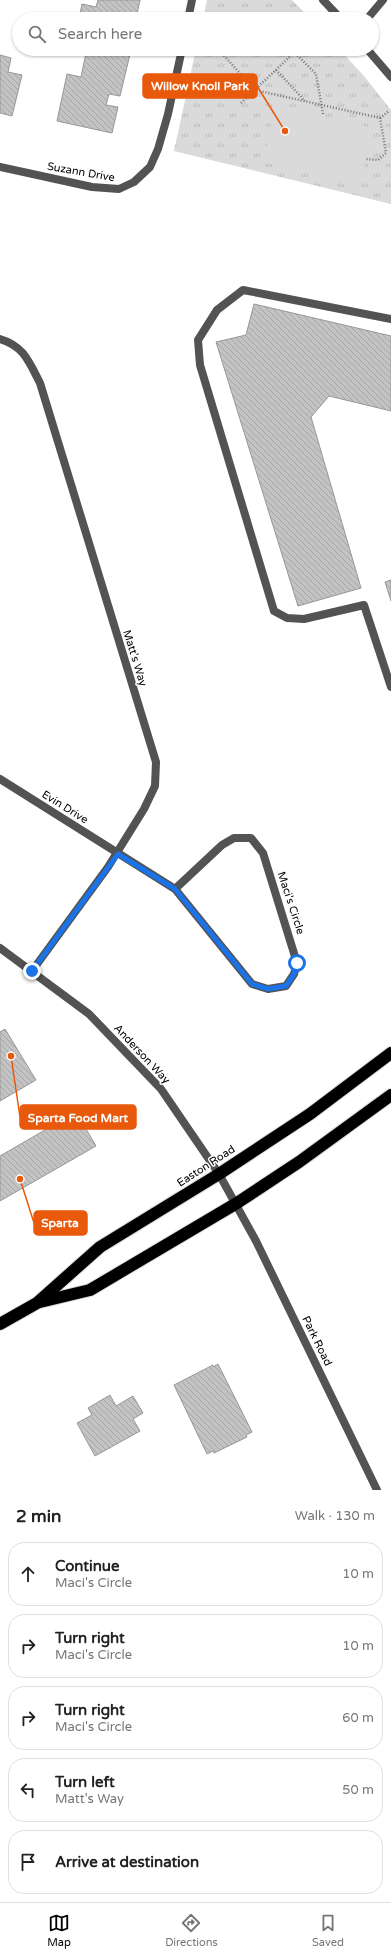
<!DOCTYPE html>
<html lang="en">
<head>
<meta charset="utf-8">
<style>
  :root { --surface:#fff; --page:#f6f6f6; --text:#222; --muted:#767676; --line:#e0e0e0; --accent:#000 }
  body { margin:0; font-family:"Varela Round",sans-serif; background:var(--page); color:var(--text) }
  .stop { position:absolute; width:12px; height:12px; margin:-9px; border:3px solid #1a73e8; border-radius:50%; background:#fff }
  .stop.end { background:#1a73e8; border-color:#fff; box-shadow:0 1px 4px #0008 }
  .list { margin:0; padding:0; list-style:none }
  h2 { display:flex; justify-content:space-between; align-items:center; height:52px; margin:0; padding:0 16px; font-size:17px }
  h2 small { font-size:13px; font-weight:400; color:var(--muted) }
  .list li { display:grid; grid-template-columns:26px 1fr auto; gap:12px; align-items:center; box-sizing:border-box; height:64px; margin:0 8px 8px; padding:0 8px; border:1px solid var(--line); border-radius:16px }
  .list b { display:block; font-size:15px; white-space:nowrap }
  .list p { margin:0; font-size:13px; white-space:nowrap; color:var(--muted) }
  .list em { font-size:13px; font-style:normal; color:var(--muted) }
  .icon { flex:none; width:22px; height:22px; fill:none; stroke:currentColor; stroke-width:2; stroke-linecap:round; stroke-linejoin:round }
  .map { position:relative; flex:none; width:391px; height:1490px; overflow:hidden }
  .search { position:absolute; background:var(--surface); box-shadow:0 1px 3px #0004; left:12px; right:12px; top:12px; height:44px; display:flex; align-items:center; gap:10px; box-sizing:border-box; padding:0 14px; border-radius:22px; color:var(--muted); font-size:15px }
  .sheet { height:412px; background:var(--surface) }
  nav { display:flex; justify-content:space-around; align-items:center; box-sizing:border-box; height:56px; border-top:1px solid var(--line); background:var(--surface); font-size:11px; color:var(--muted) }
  nav a { display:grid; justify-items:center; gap:2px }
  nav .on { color:var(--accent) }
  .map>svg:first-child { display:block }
</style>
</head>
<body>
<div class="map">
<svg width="391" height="1490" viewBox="0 0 391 1490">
  <defs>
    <pattern id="park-tufts" width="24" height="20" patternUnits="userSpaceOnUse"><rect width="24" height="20" fill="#dadada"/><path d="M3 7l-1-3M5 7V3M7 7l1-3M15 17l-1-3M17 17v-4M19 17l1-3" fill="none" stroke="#b9b9b9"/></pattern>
    <pattern id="building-back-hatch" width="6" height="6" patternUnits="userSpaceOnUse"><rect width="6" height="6" fill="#c3c3c3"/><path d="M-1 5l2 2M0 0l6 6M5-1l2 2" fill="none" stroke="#a6a6a6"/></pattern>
  </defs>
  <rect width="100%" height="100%" fill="#fff"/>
  <g fill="url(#park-tufts)">
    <path d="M 207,0 L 292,0 L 311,19 L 203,19 Z"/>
    <path d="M 196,49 L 339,49 L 364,76 L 391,110 L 391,204 L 174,151 Z"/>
  </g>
  <path fill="#dadada" d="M 276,105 L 373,128 L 360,185 L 263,162 Z"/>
  <g fill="url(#building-back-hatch)" stroke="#979797">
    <path d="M 98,0 L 140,0 L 136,19 L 79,19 L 82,4 L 96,7 Z"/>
    <path d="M 72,49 L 131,50 L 120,96 L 109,94 L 106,105 L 118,107 L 112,133 L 57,121 L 67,74 L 81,77 L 86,53 Z"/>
    <path d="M 0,55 L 11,58 L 8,72 L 22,75 L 12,116 L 0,113 Z"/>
    <path d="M 254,304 L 391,336 L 391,411 L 329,396 L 311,417 L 361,588 L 298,606 L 216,342 L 246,335 Z"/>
    <path d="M 391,580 L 391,601 L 385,582 Z"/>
    <path d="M 5,1029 L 36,1080 L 0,1101 L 0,1032 Z"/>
    <path d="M 76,1112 L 96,1146 L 0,1201 L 0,1156 Z"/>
    <path d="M 218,1364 L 252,1432 L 246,1435 L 247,1437 L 214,1453 L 213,1451 L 207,1454 L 174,1385 L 213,1365 L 213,1367 Z"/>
    <path d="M 110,1395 L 116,1406 L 133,1396 L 143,1413 L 133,1419 L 140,1431 L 95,1456 L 77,1423 L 92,1415 L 88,1408 Z"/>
  </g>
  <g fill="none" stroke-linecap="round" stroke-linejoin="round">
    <g stroke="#dbdbdb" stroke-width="14">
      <g id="highway">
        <path d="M 40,1302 L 90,1290 L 237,1203 L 299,1162 L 391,1095"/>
        <path d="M 0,1324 L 37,1303 L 100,1247 L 219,1174 L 310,1114 L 391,1053"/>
      </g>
    </g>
    <g stroke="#757575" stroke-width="2.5" stroke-dasharray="1 2" stroke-linecap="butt">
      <path d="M 218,49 L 255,90 L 380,118 L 386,153 L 378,160 L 366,159"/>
      <path d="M 291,49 L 316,74 L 323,114"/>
      <path d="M 276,70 L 305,101"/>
      <path d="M 241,103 L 298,49"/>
      <path d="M 380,118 L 389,111"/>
    </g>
    <path stroke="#535353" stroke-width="8" d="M 391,319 L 243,290 L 217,310 L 198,340 L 200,365 L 274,611 L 287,618 L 304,619 L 364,605 L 391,687"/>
    <g stroke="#535353" stroke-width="8">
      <path d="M 323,0 L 341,19"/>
      <path d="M 188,19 L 192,0"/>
      <path d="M 367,19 L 383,0"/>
      <path d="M 367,49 L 391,77"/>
      <path d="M 0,167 L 92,187 L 119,189 L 134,182 L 150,167 L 158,149 L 168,114 L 182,49"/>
      <path d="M 0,339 C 24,346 29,362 40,383 L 156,762 L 155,786 L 144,809 L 108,867 L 32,971"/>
      <path d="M 0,779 L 175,889 L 252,984 L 268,989 L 286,986 L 294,974 L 297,963 L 263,853 L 251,838 L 234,838 L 222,845 L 175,889"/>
      <path d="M 0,948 L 89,1014 L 161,1089 L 219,1174 L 256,1241 L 377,1490"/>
    </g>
    <use href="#highway" stroke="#000" stroke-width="12"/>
  </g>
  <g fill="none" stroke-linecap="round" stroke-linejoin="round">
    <path stroke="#1a73e8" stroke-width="5" d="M 32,971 L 118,854 L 175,889 L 252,984 L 268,989 L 286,986 L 294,974 L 297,963"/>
  </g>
  <g text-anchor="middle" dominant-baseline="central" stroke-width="3" stroke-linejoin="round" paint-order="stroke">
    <g font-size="11" fill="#000" stroke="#fff">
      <text transform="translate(81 172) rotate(10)">Suzann Drive</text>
      <text transform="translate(135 658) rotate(73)">Matt's Way</text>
      <text transform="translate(65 807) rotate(32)">Evin Drive</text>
      <text transform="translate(291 903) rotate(72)">Maci's Circle</text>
      <text transform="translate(142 1054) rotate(47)">Anderson Way</text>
      <text transform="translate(206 1166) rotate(-33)">Easton Road</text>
      <text transform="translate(317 1341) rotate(64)">Park Road</text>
    </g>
  </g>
  <path fill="none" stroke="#e8590c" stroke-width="1.5" d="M285 131L257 86M11 1056L20 1117M20 1179L34 1223"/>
  <g fill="#e8590c" stroke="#fff" stroke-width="1.5">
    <circle cx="285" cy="131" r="4"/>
    <circle cx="11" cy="1056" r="4"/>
    <circle cx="20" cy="1179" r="4"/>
  </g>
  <g fill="#e8590c" stroke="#e8590c" stroke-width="1.5">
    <rect x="143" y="74" width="114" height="24" rx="4"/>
    <rect x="20" y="1105" width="116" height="24" rx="4"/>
    <rect x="34" y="1211" width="53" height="24" rx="4"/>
  </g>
  <g font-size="12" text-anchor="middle" font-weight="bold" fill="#fff">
    <text x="200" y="90">Willow Knoll Park</text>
    <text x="78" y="1122">Sparta Food Mart</text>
    <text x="60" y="1227">Sparta</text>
  </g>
</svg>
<div class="stop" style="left:297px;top:963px"></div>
<div class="stop end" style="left:32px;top:971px"></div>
<div class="search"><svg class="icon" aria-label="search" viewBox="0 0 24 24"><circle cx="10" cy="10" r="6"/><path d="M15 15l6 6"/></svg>Search here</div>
</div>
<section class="sheet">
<h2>2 min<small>Walk · 130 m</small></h2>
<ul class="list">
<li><svg class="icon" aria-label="ahead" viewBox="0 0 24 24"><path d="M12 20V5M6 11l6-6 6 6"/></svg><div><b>Continue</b><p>Maci's Circle</p></div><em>10 m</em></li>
<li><svg class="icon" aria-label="right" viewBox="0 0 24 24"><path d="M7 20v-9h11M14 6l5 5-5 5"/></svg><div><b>Turn right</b><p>Maci's Circle</p></div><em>10 m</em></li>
<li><svg class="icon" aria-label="right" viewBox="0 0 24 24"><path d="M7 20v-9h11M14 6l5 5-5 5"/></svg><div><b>Turn right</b><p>Maci's Circle</p></div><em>60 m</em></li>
<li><svg class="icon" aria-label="left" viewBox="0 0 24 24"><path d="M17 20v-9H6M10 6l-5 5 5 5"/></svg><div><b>Turn left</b><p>Matt's Way</p></div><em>50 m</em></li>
<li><svg class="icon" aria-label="arrive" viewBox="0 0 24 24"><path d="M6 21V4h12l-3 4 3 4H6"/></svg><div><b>Arrive at destination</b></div></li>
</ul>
</section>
<nav>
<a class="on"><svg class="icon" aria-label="map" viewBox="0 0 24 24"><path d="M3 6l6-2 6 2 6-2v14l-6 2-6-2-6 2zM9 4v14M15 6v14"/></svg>Map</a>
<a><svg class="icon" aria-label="directions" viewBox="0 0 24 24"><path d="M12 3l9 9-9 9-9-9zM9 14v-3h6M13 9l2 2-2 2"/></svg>Directions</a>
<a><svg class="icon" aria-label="saved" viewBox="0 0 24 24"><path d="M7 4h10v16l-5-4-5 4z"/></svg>Saved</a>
</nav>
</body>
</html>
